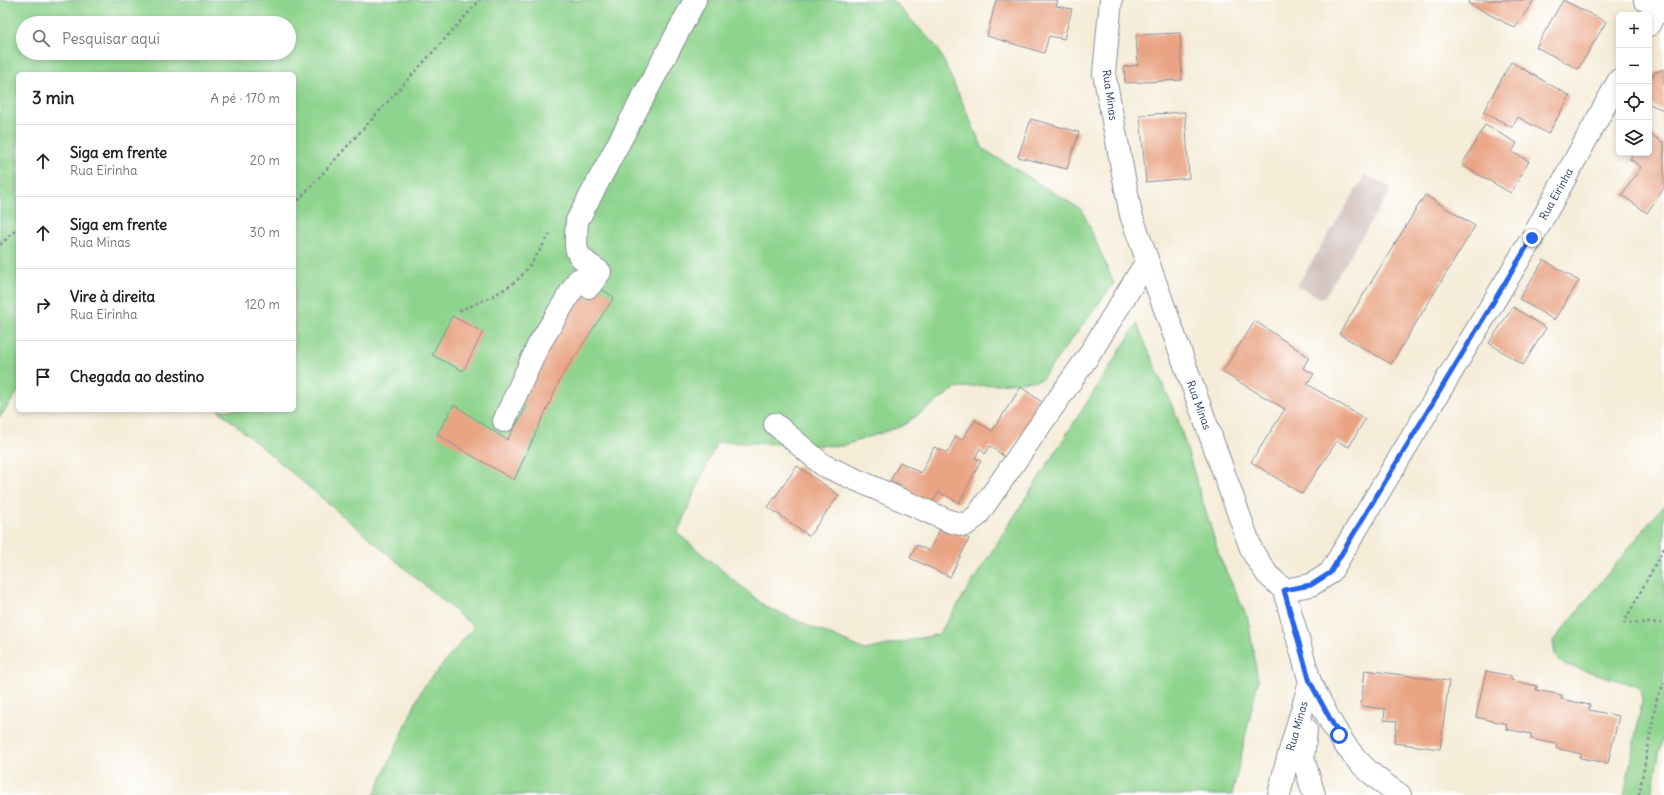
<!DOCTYPE html>
<html lang="pt">
<head>
<meta charset="utf-8">
<style>
  :root { --surface:#fff; --page:#f6f6f6; --text:#202124; --muted:#757577; --line:#e0e0e0 }
  body { margin:0; font-family:Delius,sans-serif; background:var(--page); color:var(--text) }
  .controls { position:absolute; right:12px; top:12px; display:grid; overflow:hidden; border-radius:6px; box-shadow:0 2px 6px #0003 }
  .controls button { width:36px; height:36px; display:grid; place-items:center; padding:0; border:0; border-bottom:1px solid var(--line); background:var(--surface); color:var(--text); font:20px sans-serif }
  .stop { position:absolute; width:12px; height:12px; margin:-9px; border:3px solid #2563eb; border-radius:50%; background:#fff }
  .stop.end { background:#2563eb; border-color:#fff; box-shadow:0 1px 4px #0008 }
  .list { margin:0; padding:0; list-style:none }
  h2 { display:flex; justify-content:space-between; align-items:center; height:52px; margin:0; padding:0 16px; font-size:17px }
  h2 small { font-size:13px; font-weight:400; color:var(--muted) }
  .list li { display:grid; grid-template-columns:26px 1fr auto; gap:12px; align-items:center; box-sizing:border-box; height:72px; padding:0 16px; border-top:1px solid var(--line) }
  .list b { display:block; font-size:15px; white-space:nowrap }
  .list p { margin:0; font-size:13px; white-space:nowrap; color:var(--muted) }
  .list em { font-size:13px; font-style:normal; color:var(--muted) }
  .icon { flex:none; width:22px; height:22px; fill:none; stroke:currentColor; stroke-width:2; stroke-linecap:round; stroke-linejoin:round }
  .map { position:relative; flex:none; width:1664px; height:795px; overflow:hidden }
  .search { position:absolute; background:var(--surface); box-shadow:0 2px 6px #0003; left:16px; top:16px; width:280px; height:44px; display:flex; align-items:center; gap:10px; box-sizing:border-box; padding:0 14px; border-radius:22px; color:var(--muted); font-size:15px }
  .panel { position:absolute; background:var(--surface); box-shadow:0 2px 6px #0003; left:16px; top:72px; width:280px; height:340px; border-radius:6px }
  .map>svg:first-child { display:block }
</style>
</head>
<body>
<div class="map">
<svg width="1664" height="795" viewBox="0 0 1664 795">
  <rect width="100%" height="100%" fill="#fff"/>
  <filter id="ink" filterUnits="userSpaceOnUse"><feTurbulence type="fractalNoise" baseFrequency=".025" numOctaves="2"/><feDisplacementMap in="SourceGraphic" scale="8" xChannelSelector="R" yChannelSelector="G"/><feConvolveMatrix kernelMatrix="1 2 1 2 8 2 1 2 1" color-interpolation-filters="sRGB"/></filter>
  <filter id="wash" filterUnits="userSpaceOnUse"><feTurbulence type="fractalNoise" baseFrequency=".012" numOctaves="4" result="noise"/><feDisplacementMap in="SourceGraphic" scale="16" xChannelSelector="R" yChannelSelector="G"/><feGaussianBlur stdDeviation="0.9" result="paint"/><feColorMatrix in="noise" values="0 0 0 0 0 0 0 0 0 0 0 0 0 0 0 0 0 1.4 0 .05"/><feComposite in="paint" operator="in"/></filter>
  <g filter="url(#wash)">
    <rect width="100%" height="100%" fill="#f4ecd7"/>
    <path fill="#d0c0bc" d="M 1365,175 L 1392,188 L 1323,299 L 1297,286 Z"/>
    <g fill="#8fd48e" stroke="#558276" fill-rule="evenodd">
      <path d="M 0,0 L 892,0 L 938,48 L 983,149 L 1082,210 L 1114,283 L 1041,380 L 956,388 L 902,426 L 842,446 L 717,442 L 677,533 L 766,607 L 865,650 L 939,634 L 1137,324 L 1178,420 L 1220,558 L 1248,619 L 1258,681 L 1232,795 L 374,795 L 422,689 L 474,627 L 218,410 L 294,410 L 294,74 L 18,74 L 18,392 L 0,417 ZM 23,23 L 289,23 L 289,53 L 23,53 Z"/>
      <path d="M 1664,505 L 1664,729 L 1651,795 L 1624,795 L 1642,701 L 1642,693 L 1637,686 L 1563,664 L 1555,656 L 1553,641 Z"/>
    </g>
    <g id="blocks">
      <g fill="#e9a484">
        <path d="M 996,0 L 1058,0 L 1056,6 L 1072,9 L 1064,39 L 1049,36 L 1044,53 L 987,36 Z"/>
        <path d="M 1470,0 L 1534,0 L 1515,28 L 1468,3 Z"/>
        <path d="M 1563,0 L 1606,22 L 1578,69 L 1536,47 Z"/>
        <path d="M 1180,33 L 1182,80 L 1125,83 L 1124,67 L 1138,65 L 1136,35 Z"/>
        <path d="M 1511,62 L 1570,96 L 1548,134 L 1518,117 L 1512,127 L 1483,112 Z"/>
        <path d="M 1664,69 L 1664,110 L 1649,104 L 1649,85 L 1654,73 Z"/>
        <path d="M 1185,112 L 1189,178 L 1146,182 L 1140,115 Z"/>
        <path d="M 1031,119 L 1079,132 L 1067,169 L 1018,157 Z"/>
        <path d="M 1485,125 L 1517,143 L 1512,152 L 1529,161 L 1511,193 L 1462,165 Z"/>
        <path d="M 1649,133 L 1664,143 L 1664,188 L 1647,213 L 1622,195 L 1641,167 L 1630,159 L 1635,153 L 1649,153 Z"/>
        <path d="M 1425,195 L 1475,226 L 1391,364 L 1339,334 Z"/>
        <path d="M 1544,260 L 1579,281 L 1554,320 L 1519,299 Z"/>
        <path d="M 598,287 L 614,297 L 561,378 L 514,480 L 437,435 L 454,405 L 507,440 L 527,407 L 520,404 L 553,336 L 579,292 L 590,299 Z"/>
        <path d="M 1513,307 L 1546,328 L 1523,365 L 1489,343 Z"/>
        <path d="M 452,316 L 483,332 L 463,371 L 432,355 Z"/>
        <path d="M 1255,321 L 1309,357 L 1303,368 L 1314,374 L 1307,384 L 1365,419 L 1349,447 L 1337,441 L 1302,494 L 1251,462 L 1285,409 L 1222,372 Z"/>
        <path d="M 1021,387 L 1043,403 L 1005,457 L 990,446 L 985,454 L 980,448 L 975,458 L 981,461 L 959,503 L 939,492 L 933,502 L 897,492 L 900,486 L 890,481 L 900,462 L 921,473 L 934,447 L 947,453 L 956,436 L 962,440 L 975,420 L 992,431 Z"/>
        <path d="M 797,466 L 839,495 L 809,536 L 768,507 Z"/>
        <path d="M 942,525 L 969,539 L 950,577 L 910,558 L 917,545 L 929,551 Z"/>
        <path d="M 1365,670 L 1449,681 L 1440,749 L 1394,743 L 1397,721 L 1384,720 L 1385,709 L 1361,706 Z"/>
        <path d="M 1486,671 L 1511,676 L 1511,680 L 1537,686 L 1536,690 L 1562,695 L 1561,699 L 1590,705 L 1589,710 L 1619,716 L 1608,763 L 1580,758 L 1581,754 L 1556,748 L 1557,744 L 1531,739 L 1531,734 L 1506,729 L 1507,724 L 1476,717 Z"/>
      </g>
    </g>
  </g>
  <g filter="url(#ink)">
    <use href="#blocks" fill-opacity="0" stroke="#888e9a" stroke-width="1"/>
    <g fill="none" stroke-linecap="round" stroke-linejoin="round">
      <g stroke="#888e9a" stroke-width="24">
        <g id="minor">
          <path d="M 1111,0 L 1104,73 L 1131,215 L 1252,551 L 1267,574 L 1284,590 L 1310,682 L 1286,765 L 1279,795"/>
          <path d="M 1649,25 L 1661,0"/>
          <path d="M 504,421 L 538,346 L 578,280 L 589,287 L 600,272 C 573,254 575,254 577,221 L 695,0"/>
          <path d="M 775,424 L 823,465 L 949,521 L 965,525 L 977,516 L 1089,355 L 1147,261"/>
          <path d="M 1284,590 L 1311,585 L 1330,573 L 1532,238 L 1619,80"/>
          <path d="M 1310,682 C 1323,707 1335,734 1353,755 C 1366,771 1383,783 1400,795"/>
          <path d="M 1306,729 L 1303,758 L 1314,795"/>
        </g>
      </g>
      <g stroke="#888e9a" stroke-width="24">
        <path id="tertiary" d="M 1645,0 L 1664,12"/>
      </g>
      <g stroke="#888e9a" stroke-width="2.5" stroke-dasharray="3 3" stroke-linecap="butt">
        <path d="M 294,205 L 480,0"/>
        <path d="M 0,245 L 18,228"/>
        <path d="M 459,311 C 477,303 496,296 512,284 C 526,275 542,247 551,232"/>
        <path d="M 1664,548 L 1624,623 L 1664,623"/>
        <path d="M 1639,795 L 1657,698 L 1664,683"/>
      </g>
      <use href="#minor" stroke="#fff" stroke-width="22"/>
      <use href="#tertiary" stroke="#fff" stroke-width="22"/>
    </g>
  </g>
  <g fill="none" stroke-linecap="round" stroke-linejoin="round" filter="url(#ink)">
    <path stroke="#2563eb" stroke-width="5" d="M 1339,735 L 1310,682 L 1284,590 L 1311,585 L 1330,573 L 1532,238"/>
  </g>
  <g text-anchor="middle" dominant-baseline="central" stroke-width="3.5" stroke-linejoin="round" paint-order="stroke">
    <g font-size="11" fill="#1b2f5e" stroke="#fff">
      <text transform="translate(1110 95) rotate(82)">Rua Minas</text>
      <text transform="translate(1556 194) rotate(-61)">Rua Eirinha</text>
      <text transform="translate(1199 405) rotate(70)">Rua Minas</text>
      <text transform="translate(1297 726) rotate(-74)">Rua Minas</text>
    </g>
  </g>
</svg>
<div class="controls">
<button>+</button>
<button>−</button>
<button><svg class="icon" aria-label="locate" viewBox="0 0 24 24"><circle cx="12" cy="12" r="6"/><path d="M12 2v4M12 18v4M2 12h4M18 12h4"/></svg></button>
<button><svg class="icon" aria-label="layers" viewBox="0 0 24 24"><path d="M12 4l9 5-9 5-9-5zM3 14l9 5 9-5"/></svg></button>
</div>
<div class="stop" style="left:1339px;top:735px"></div>
<div class="stop end" style="left:1532px;top:238px"></div>
<div class="search"><svg class="icon" aria-label="search" viewBox="0 0 24 24"><circle cx="10" cy="10" r="6"/><path d="M15 15l6 6"/></svg>Pesquisar aqui</div>
<section class="panel">
<h2>3 min<small>A pé · 170 m</small></h2>
<ul class="list">
<li><svg class="icon" aria-label="ahead" viewBox="0 0 24 24"><path d="M12 20V5M6 11l6-6 6 6"/></svg><div><b>Siga em frente</b><p>Rua Eirinha</p></div><em>20 m</em></li>
<li><svg class="icon" aria-label="ahead" viewBox="0 0 24 24"><path d="M12 20V5M6 11l6-6 6 6"/></svg><div><b>Siga em frente</b><p>Rua Minas</p></div><em>30 m</em></li>
<li><svg class="icon" aria-label="right" viewBox="0 0 24 24"><path d="M7 20v-9h11M14 6l5 5-5 5"/></svg><div><b>Vire à direita</b><p>Rua Eirinha</p></div><em>120 m</em></li>
<li><svg class="icon" aria-label="arrive" viewBox="0 0 24 24"><path d="M6 21V4h12l-3 4 3 4H6"/></svg><div><b>Chegada ao destino</b></div></li>
</ul>
</section>
</div>
</body>
</html>
